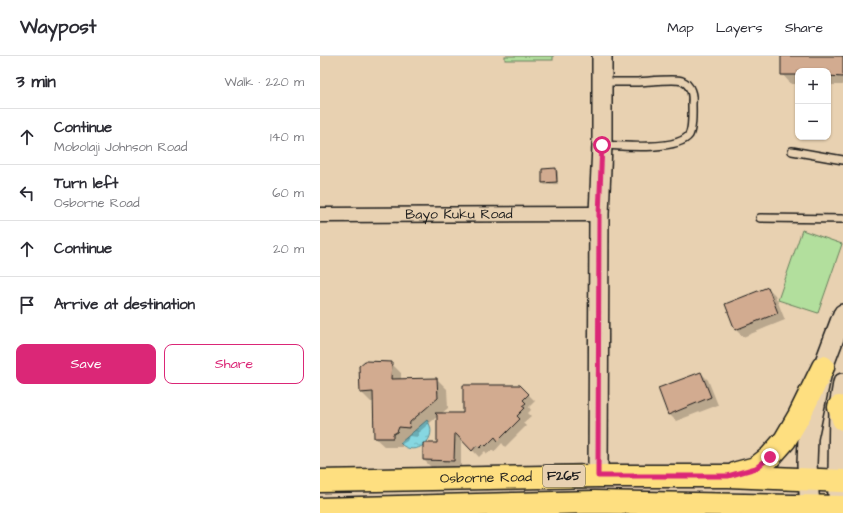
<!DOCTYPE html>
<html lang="en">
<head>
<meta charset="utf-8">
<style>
  :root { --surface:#fff; --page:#f7f7f7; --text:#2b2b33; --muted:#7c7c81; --line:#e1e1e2; --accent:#db2777 }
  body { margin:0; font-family:"Architects Daughter",sans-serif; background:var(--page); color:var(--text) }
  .controls { position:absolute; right:12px; top:12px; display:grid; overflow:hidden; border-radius:8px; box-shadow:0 1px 3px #0004 }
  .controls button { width:36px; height:36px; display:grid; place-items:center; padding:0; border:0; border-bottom:1px solid var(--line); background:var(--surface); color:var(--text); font:20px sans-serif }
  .stop { position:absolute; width:12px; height:12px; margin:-9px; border:3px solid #db2777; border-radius:50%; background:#fff }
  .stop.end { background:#db2777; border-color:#fff; box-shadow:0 1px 4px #0008 }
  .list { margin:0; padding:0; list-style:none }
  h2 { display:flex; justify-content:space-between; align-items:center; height:52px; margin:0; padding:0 16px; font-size:17px }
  h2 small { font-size:13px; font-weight:400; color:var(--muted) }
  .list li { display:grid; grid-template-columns:26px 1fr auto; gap:12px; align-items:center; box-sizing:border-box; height:56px; padding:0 16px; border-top:1px solid var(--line) }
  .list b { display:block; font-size:15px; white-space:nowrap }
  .list p { margin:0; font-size:13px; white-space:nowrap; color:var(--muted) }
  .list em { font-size:13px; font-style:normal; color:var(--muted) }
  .actions { display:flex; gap:8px; padding:12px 16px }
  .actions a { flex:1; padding:9px 0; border:1px solid var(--accent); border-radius:8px; text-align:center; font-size:14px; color:var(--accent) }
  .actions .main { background:var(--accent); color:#fff }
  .icon { flex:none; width:22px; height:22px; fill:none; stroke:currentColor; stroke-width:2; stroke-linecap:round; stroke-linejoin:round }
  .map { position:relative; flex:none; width:523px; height:457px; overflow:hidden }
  header { display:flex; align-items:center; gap:24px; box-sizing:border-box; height:56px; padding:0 20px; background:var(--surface); border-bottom:1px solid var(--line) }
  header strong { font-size:19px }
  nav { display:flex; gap:22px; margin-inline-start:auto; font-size:14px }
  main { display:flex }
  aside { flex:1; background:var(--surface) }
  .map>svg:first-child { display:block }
</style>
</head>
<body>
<header>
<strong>Waypost</strong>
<nav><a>Map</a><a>Layers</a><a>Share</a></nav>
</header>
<main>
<aside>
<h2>3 min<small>Walk · 220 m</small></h2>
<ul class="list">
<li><svg class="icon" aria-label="ahead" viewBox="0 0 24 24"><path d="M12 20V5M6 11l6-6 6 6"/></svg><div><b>Continue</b><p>Mobolaji Johnson Road</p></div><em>140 m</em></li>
<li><svg class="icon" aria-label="left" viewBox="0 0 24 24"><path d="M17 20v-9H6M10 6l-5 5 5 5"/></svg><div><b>Turn left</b><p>Osborne Road</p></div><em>60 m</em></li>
<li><svg class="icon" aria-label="ahead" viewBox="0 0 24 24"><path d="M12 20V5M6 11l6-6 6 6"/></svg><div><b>Continue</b></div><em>20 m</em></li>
<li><svg class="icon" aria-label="arrive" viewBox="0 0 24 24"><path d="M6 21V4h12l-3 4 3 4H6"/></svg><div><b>Arrive at destination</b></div></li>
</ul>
<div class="actions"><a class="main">Save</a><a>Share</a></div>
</aside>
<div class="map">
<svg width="523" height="457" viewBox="0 0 523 457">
  <defs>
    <pattern id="water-ripples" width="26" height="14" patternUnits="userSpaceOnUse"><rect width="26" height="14" fill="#86d7e1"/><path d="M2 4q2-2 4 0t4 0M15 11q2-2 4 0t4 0" fill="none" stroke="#73b8c0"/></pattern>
  </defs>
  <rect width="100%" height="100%" fill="#e8d1b1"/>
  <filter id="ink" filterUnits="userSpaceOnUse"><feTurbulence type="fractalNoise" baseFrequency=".025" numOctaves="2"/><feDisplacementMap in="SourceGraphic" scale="8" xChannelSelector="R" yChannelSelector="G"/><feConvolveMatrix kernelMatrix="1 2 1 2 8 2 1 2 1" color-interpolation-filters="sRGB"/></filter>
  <g filter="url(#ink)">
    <g fill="#b2df9d" stroke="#677e5c">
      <rect x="185" y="0" width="48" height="4"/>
      <path d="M 482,174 L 522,188 L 498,257 L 458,244 Z"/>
    </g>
    <path fill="url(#water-ripples)" stroke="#5c8c92" d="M 107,364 C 121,383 94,403 80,387 Z"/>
    <g fill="#0003">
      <path d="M 462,0 L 523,0 L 523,29 L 508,29 L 508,15 L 478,15 L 478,28 L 471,28 L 462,18 Z"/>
      <path d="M 236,113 L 238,116 L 238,128 L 225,129 L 223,127 Z"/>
      <path d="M 448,232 L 455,239 L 465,264 L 423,281 L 416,274 L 406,249 Z"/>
      <path d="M 71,307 L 81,317 L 81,324 L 117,323 L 127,333 L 128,352 L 121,358 L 144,358 L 200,330 L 215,345 L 209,351 L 211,354 L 208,357 L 211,360 L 203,367 L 206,370 L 185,391 L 182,387 L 174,396 L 172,394 L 167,398 L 165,395 L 159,401 L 141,382 L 141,411 L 111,411 L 104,404 L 104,388 L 118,388 L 118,360 L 99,376 L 98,381 L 89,380 L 87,385 L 82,388 L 82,391 L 65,391 L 55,382 L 55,346 L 51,346 L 41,336 Z"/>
      <path d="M 381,317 L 388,324 L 398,349 L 356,365 L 349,358 Z"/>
    </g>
    <g fill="#d2ab90" stroke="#1c1c1c">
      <path d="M 461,0 L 523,0 L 523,21 L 508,20 L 508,15 L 478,15 L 478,19 L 461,19 Z"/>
      <path d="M 236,112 L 237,126 L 222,127 L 222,113 Z"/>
      <path d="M 448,231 L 458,257 L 415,274 L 405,248 Z"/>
      <path d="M 45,305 L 72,306 L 71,323 L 117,322 L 118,342 L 90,366 L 89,372 L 79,371 L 77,376 L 73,378 L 73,382 L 54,382 L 53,336 L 40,337 L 39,310 Z"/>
      <path d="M 381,316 L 391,341 L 348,359 L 338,332 Z"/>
      <path d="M 143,329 L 200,329 L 209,338 L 203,344 L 206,347 L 202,350 L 205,352 L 197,360 L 200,363 L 178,385 L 175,381 L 166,390 L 164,388 L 160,392 L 157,389 L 152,395 L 135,377 L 134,405 L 103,404 L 103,387 L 117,387 L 117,359 L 115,357 L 143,357 Z"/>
    </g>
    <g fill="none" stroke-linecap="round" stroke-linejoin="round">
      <g stroke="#1c1c1c" stroke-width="10">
        <g id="service">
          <path d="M 282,26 C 292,26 303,26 313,26 C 323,26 355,22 362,25 C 371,29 373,39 372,48 C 372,56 373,72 369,79 C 358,95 301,90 283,89"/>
          <path d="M 472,95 L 523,104"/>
          <path d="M 440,162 L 523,163"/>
        </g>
      </g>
      <g stroke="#1c1c1c" stroke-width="17">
        <g id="minor">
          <path id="s1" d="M 0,159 L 279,158"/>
        </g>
      </g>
      <g stroke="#1c1c1c" stroke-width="22">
        <g id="secondary">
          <path d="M 278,420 L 279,158 L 282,89 L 282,0"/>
          <path d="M 490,451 L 487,408 L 488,382 L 503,311 L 523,258"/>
          <path d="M 519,451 L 517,425 L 518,416 L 519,351 L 523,327"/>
        </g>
      </g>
      <g stroke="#1c1c1c" stroke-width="25">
        <g id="primary">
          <path d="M 519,351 L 523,363"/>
          <path d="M 417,417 L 436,412 L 450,401 L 465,384 L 479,360 L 503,311"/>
          <path id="s2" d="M 0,425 L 278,420 L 408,420 L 523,425"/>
          <path d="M 0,453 L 275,446 L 523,451"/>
        </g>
      </g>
      <use href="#service" stroke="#e8d1b1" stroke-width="7"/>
      <use href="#minor" stroke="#e8d1b1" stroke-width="14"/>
      <use href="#secondary" stroke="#e8d1b1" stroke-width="19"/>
      <use href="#primary" stroke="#fedf80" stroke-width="22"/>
    </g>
  </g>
  <g fill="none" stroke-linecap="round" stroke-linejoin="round" filter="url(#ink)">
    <path stroke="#db2777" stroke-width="5" d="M 282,89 L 279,158 L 278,420 L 408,420 L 436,412 L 450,401"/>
  </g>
  <g text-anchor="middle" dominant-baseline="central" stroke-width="3" stroke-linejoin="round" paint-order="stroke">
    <rect fill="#e8d1b1" stroke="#595249" stroke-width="1" x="223" y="409" width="42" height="22" rx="3"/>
    <g font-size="13" font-weight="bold" fill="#1c1c1c">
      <text x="244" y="420">F265</text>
    </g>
    <g font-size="14" fill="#1c1c1c" stroke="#e8d1b1">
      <text stroke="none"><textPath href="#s1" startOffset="139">Bayo Kuku Road</textPath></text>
      <text stroke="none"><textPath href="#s2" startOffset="166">Osborne Road</textPath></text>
    </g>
  </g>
</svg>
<div class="controls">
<button>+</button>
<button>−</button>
</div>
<div class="stop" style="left:282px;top:89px"></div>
<div class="stop end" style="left:450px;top:401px"></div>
</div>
</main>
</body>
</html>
